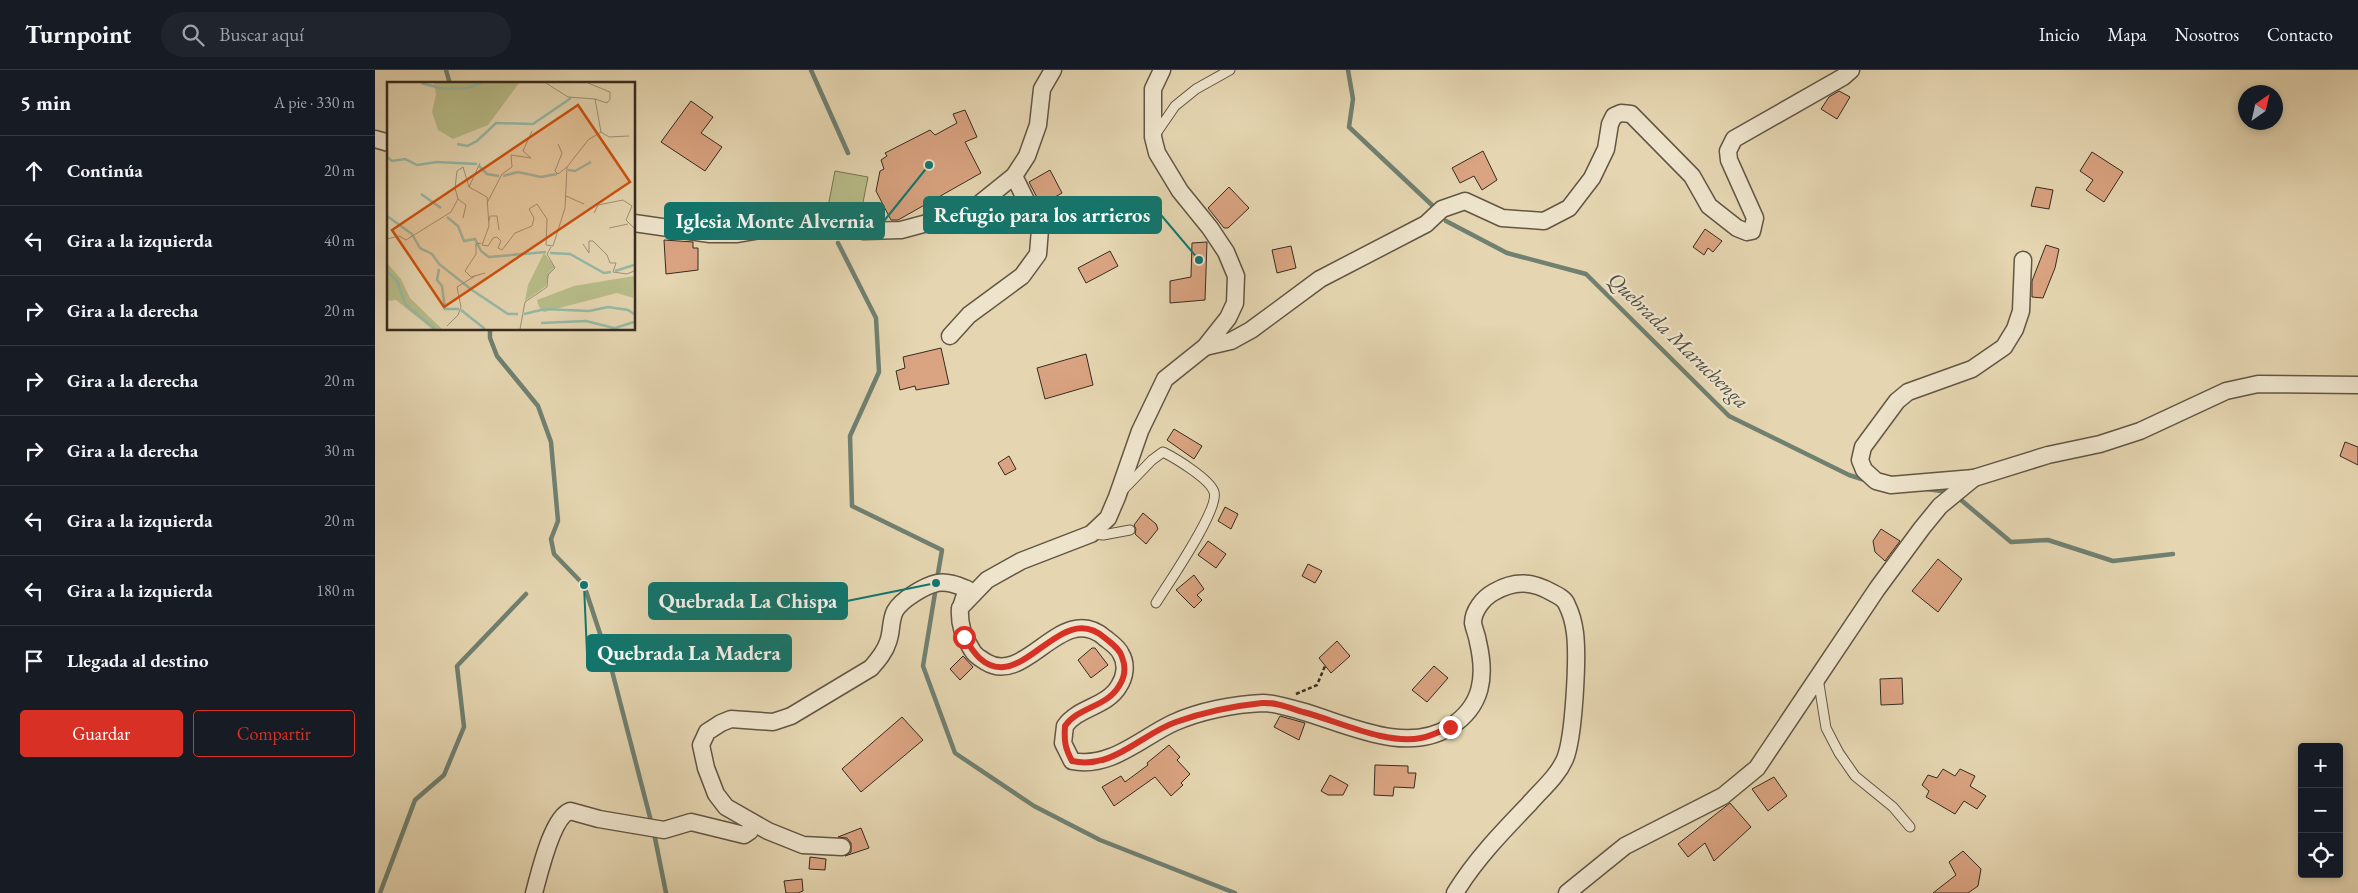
<!DOCTYPE html>
<html lang="es">
<head>
<meta charset="utf-8">
<style>
  :root { --surface:#171b24; --page:#20242c; --text:#f1f3f6; --muted:#9ea1a6; --line:#363941; --accent:#d93025 }
  body { margin:0; font-family:"EB Garamond",serif; background:var(--page); color:var(--text) }
  .controls { position:absolute; right:15px; bottom:15px; display:grid; overflow:hidden; border-radius:5px; box-shadow:0 2px 8px #0003 }
  .controls button { width:45px; height:45px; display:grid; place-items:center; padding:0; border:0; border-bottom:1px solid var(--line); background:var(--surface); color:var(--text); font:25px sans-serif }
  .compass { position:absolute; left:1863px; top:15px; width:45px; height:45px; border-radius:50%; background:var(--surface); box-shadow:0 2px 8px #0003; rotate:34deg }
  .stop { position:absolute; width:15px; height:15px; margin:-11px; border:4px solid #d93025; border-radius:50%; background:#fff }
  .stop.end { background:#d93025; border-color:#fff; box-shadow:0 1px 5px #0008 }
  .list { margin:0; padding:0; list-style:none }
  h2 { display:flex; justify-content:space-between; align-items:center; height:65px; margin:0; padding:0 20px; font-size:21px }
  h2 small { font-size:16px; font-weight:400; color:var(--muted) }
  .list li { display:grid; grid-template-columns:32px 1fr auto; gap:15px; align-items:center; box-sizing:border-box; height:70px; padding:0 20px; border-top:1px solid var(--line) }
  .list b { display:block; font-size:19px; white-space:nowrap }
  .list em { font-size:16px; font-style:normal; color:var(--muted) }
  .actions { display:flex; gap:10px; padding:15px 20px }
  .actions a { flex:1; padding:11px 0; border:1px solid var(--accent); border-radius:5px; text-align:center; font-size:18px; color:var(--accent) }
  .actions .main { background:var(--accent); color:#fff }
  .icon { flex:none; width:28px; height:28px; fill:none; stroke:currentColor; stroke-width:2; stroke-linecap:round; stroke-linejoin:round }
  .map { position:relative; flex:none; width:1983px; height:823px; overflow:hidden }
  header { display:flex; align-items:center; gap:30px; box-sizing:border-box; height:70px; padding:0 25px; background:var(--surface); border-bottom:1px solid var(--line) }
  header strong { font-size:24px }
  nav { display:flex; gap:28px; margin-inline-start:auto; font-size:18px }
  .search { width:350px; height:45px; background:var(--page); display:flex; align-items:center; gap:12px; box-sizing:border-box; padding:0 18px; border-radius:28px; color:var(--muted); font-size:19px }
  main { display:flex }
  aside { flex:1; background:var(--surface) }
  .map>svg:first-child { display:block }
</style>
</head>
<body>
<header>
<strong>Turnpoint</strong>
<div class="search"><svg class="icon" aria-label="search" viewBox="0 0 24 24"><circle cx="10" cy="10" r="6"/><path d="M15 15l6 6"/></svg>Buscar aquí</div>
<nav><a>Inicio</a><a>Mapa</a><a>Nosotros</a><a>Contacto</a></nav>
</header>
<main>
<aside>
<h2>5 min<small>A pie · 330 m</small></h2>
<ul class="list">
<li><svg class="icon" aria-label="ahead" viewBox="0 0 24 24"><path d="M12 20V5M6 11l6-6 6 6"/></svg><div><b>Continúa</b></div><em>20 m</em></li>
<li><svg class="icon" aria-label="left" viewBox="0 0 24 24"><path d="M17 20v-9H6M10 6l-5 5 5 5"/></svg><div><b>Gira a la izquierda</b></div><em>40 m</em></li>
<li><svg class="icon" aria-label="right" viewBox="0 0 24 24"><path d="M7 20v-9h11M14 6l5 5-5 5"/></svg><div><b>Gira a la derecha</b></div><em>20 m</em></li>
<li><svg class="icon" aria-label="right" viewBox="0 0 24 24"><path d="M7 20v-9h11M14 6l5 5-5 5"/></svg><div><b>Gira a la derecha</b></div><em>20 m</em></li>
<li><svg class="icon" aria-label="right" viewBox="0 0 24 24"><path d="M7 20v-9h11M14 6l5 5-5 5"/></svg><div><b>Gira a la derecha</b></div><em>30 m</em></li>
<li><svg class="icon" aria-label="left" viewBox="0 0 24 24"><path d="M17 20v-9H6M10 6l-5 5 5 5"/></svg><div><b>Gira a la izquierda</b></div><em>20 m</em></li>
<li><svg class="icon" aria-label="left" viewBox="0 0 24 24"><path d="M17 20v-9H6M10 6l-5 5 5 5"/></svg><div><b>Gira a la izquierda</b></div><em>180 m</em></li>
<li><svg class="icon" aria-label="arrive" viewBox="0 0 24 24"><path d="M6 21V4h12l-3 4 3 4H6"/></svg><div><b>Llegada al destino</b></div></li>
</ul>
<div class="actions"><a class="main">Guardar</a><a>Compartir</a></div>
</aside>
<div class="map">
<svg width="1983" height="823" viewBox="0 0 1983 823">
  <rect width="100%" height="100%" fill="#e5d6b1"/>
  <filter id="stains"><feTurbulence type="fractalNoise" baseFrequency=".004" numOctaves="4"/><feColorMatrix values="0 0 0 0 .2 0 0 0 0 .09 0 0 0 0 .02 0 0 0 .5 -.17"/></filter>
  <radialGradient id="worn" r=".72"><stop offset=".6" stop-color="#630" stop-opacity="0"/><stop offset="1" stop-color="#630" stop-opacity=".3"/></radialGradient>
  <path fill="#b8bd89" stroke="#787454" d="M 460,101 L 493,107 L 481,168 L 448,162 Z"/>
  <g fill="none" stroke-linecap="round" stroke-linejoin="round">
    <g stroke="#708071" stroke-width="4.5">
      <path d="M 71,0 L 75,14"/>
      <path d="M 436,0 L 473,83"/>
      <path d="M 973,0 L 978,29 L 974,57 L 1059,137"/>
      <path d="M 1071,151 L 1132,183 L 1211,204 L 1354,346 L 1474,405 L 1493,411"/>
      <path d="M 463,173 L 501,248 L 504,302 L 475,366 L 477,436 L 567,480 L 562,509"/>
      <path d="M 115,259 L 115,268 L 122,286 L 163,336 L 176,372 L 183,451 L 176,469 L 179,484 L 209,515 L 236,597 L 277,755"/>
      <path d="M 1552,419 L 1573,422"/>
      <path d="M 1586,430 L 1636,472 L 1673,470 L 1738,491 L 1798,484"/>
      <path d="M 561,517 L 548,596 L 580,683 L 659,736 L 725,770 L 860,823"/>
      <path d="M 279,763 L 291,823"/>
      <path d="M 5,823 L 40,730 L 69,705 L 89,657 L 82,596 L 151,524"/>
    </g>
  </g>
  <g fill="#daa381" stroke="#372b20">
    <path d="M 1464,21 L 1475,27 L 1462,49 L 1446,39 L 1454,27 Z"/>
    <path d="M 316,31 L 338,47 L 326,63 L 347,77 L 330,101 L 286,72 Z"/>
    <path d="M 590,40 L 602,67 L 590,72 L 606,103 L 523,150 L 516,150 L 501,121 L 505,101 L 509,99 L 506,90 L 512,86 L 510,83 L 555,60 L 560,65 L 582,53 L 578,44 Z"/>
    <path d="M 1108,81 L 1122,110 L 1107,120 L 1099,106 L 1085,113 L 1077,98 Z"/>
    <path d="M 1717,82 L 1748,102 L 1729,132 L 1711,120 L 1718,110 L 1705,101 Z"/>
    <path d="M 675,100 L 687,123 L 666,135 L 654,112 Z"/>
    <path d="M 854,117 L 874,138 L 853,158 L 849,158 L 833,138 Z"/>
    <path d="M 1661,117 L 1678,120 L 1674,139 L 1656,136 Z"/>
    <path d="M 1330,159 L 1347,171 L 1338,182 L 1333,178 L 1329,185 L 1318,177 Z"/>
    <path d="M 289,170 L 318,172 L 318,178 L 323,178 L 323,200 L 291,204 Z"/>
    <path d="M 832,172 L 830,230 L 795,233 L 795,211 L 816,207 L 817,173 Z"/>
    <path d="M 1671,175 L 1684,179 L 1680,198 L 1668,228 L 1657,227 L 1657,211 Z"/>
    <path d="M 916,176 L 921,198 L 902,203 L 897,180 Z"/>
    <path d="M 735,181 L 743,196 L 711,213 L 703,198 Z"/>
    <path d="M 566,278 L 574,314 L 541,320 L 540,316 L 525,320 L 521,301 L 530,298 L 528,287 Z"/>
    <path d="M 711,284 L 718,315 L 670,329 L 662,298 Z"/>
    <path d="M 799,359 L 827,376 L 819,389 L 792,370 Z"/>
    <path d="M 1970,372 L 1983,377 L 1983,395 L 1965,386 Z"/>
    <path d="M 634,386 L 641,399 L 630,405 L 623,393 Z"/>
    <path d="M 850,437 L 863,444 L 856,459 L 843,451 Z"/>
    <path d="M 768,443 L 781,454 L 783,459 L 771,474 L 760,464 L 761,459 L 759,455 Z"/>
    <path d="M 1506,459 L 1525,471 L 1510,491 L 1500,482 L 1498,471 Z"/>
    <path d="M 833,471 L 851,484 L 841,498 L 823,485 Z"/>
    <path d="M 1563,489 L 1587,509 L 1563,542 L 1537,521 Z"/>
    <path d="M 933,494 L 947,501 L 940,513 L 927,506 Z"/>
    <path d="M 819,505 L 829,519 L 822,525 L 827,530 L 819,538 L 801,520 Z"/>
    <path d="M 962,571 L 975,586 L 956,603 L 944,588 Z"/>
    <path d="M 717,578 L 720,578 L 733,595 L 716,608 L 703,590 Z"/>
    <path d="M 588,586 L 598,597 L 585,610 L 575,599 Z"/>
    <path d="M 1059,596 L 1073,608 L 1052,632 L 1037,620 Z"/>
    <path d="M 1527,608 L 1528,634 L 1506,635 L 1505,609 Z"/>
    <path d="M 905,646 L 930,653 L 924,670 L 899,657 Z"/>
    <path d="M 527,647 L 548,670 L 486,722 L 467,699 Z"/>
    <path d="M 794,675 L 805,687 L 802,690 L 815,704 L 806,713 L 808,715 L 796,726 L 780,707 L 739,736 L 727,717 L 746,706 L 750,712 L 773,695 L 772,693 Z"/>
    <path d="M 1000,695 L 1033,696 L 1033,703 L 1041,703 L 1039,718 L 1019,717 L 1018,726 L 999,725 Z"/>
    <path d="M 1568,699 L 1580,706 L 1585,699 L 1600,706 L 1595,716 L 1611,726 L 1602,739 L 1589,731 L 1580,744 L 1551,727 L 1554,721 L 1547,715 L 1553,705 L 1562,708 Z"/>
    <path d="M 955,705 L 973,715 L 968,725 L 953,725 L 946,721 Z"/>
    <path d="M 1399,707 L 1412,726 L 1393,741 L 1377,719 Z"/>
    <path d="M 1355,733 L 1376,757 L 1339,791 L 1330,773 L 1313,787 L 1303,774 Z"/>
    <path d="M 486,758 L 494,778 L 470,786 L 476,782 L 476,773 L 472,768 L 463,767 Z"/>
    <path d="M 1588,781 L 1606,799 L 1603,816 L 1593,823 L 1558,823 L 1581,805 L 1574,792 Z"/>
    <path d="M 435,787 L 451,789 L 450,800 L 434,799 Z"/>
    <path d="M 427,809 L 428,821 L 423,823 L 411,823 L 409,811 Z"/>
  </g>
  <g fill="none" stroke-linecap="round" stroke-linejoin="round">
    <g stroke="#625644" stroke-width="11">
      <g id="service">
        <path d="M 780,65 L 800,36 L 821,19 L 855,0"/>
        <path d="M 749,419 L 777,390 L 788,382 C 800,388 835,409 839,422 C 845,439 792,515 781,533"/>
        <path d="M 716,464 L 728,465 L 755,460"/>
        <path d="M 1443,608 L 1451,658 L 1464,683 L 1480,706 L 1518,737 L 1535,757"/>
      </g>
    </g>
    <g stroke="#625644" stroke-width="19">
      <g id="minor">
        <path d="M 787,0 L 778,19 L 778,67 L 782,83 L 805,121 L 835,158 L 851,182 L 861,206 L 860,233 L 853,248 L 830,277 L 790,309 L 765,361 L 742,427 L 733,448 L 716,464 L 646,491 L 612,510 L 585,538 C 584,555 588,565 597,580 C 600,586 605,588 611,592 C 651,617 687,530 730,568 C 735,572 743,577 746,584 C 752,594 750,607 744,616 C 732,637 703,637 690,656 L 688,673 L 697,691 C 735,699 766,668 798,653 C 824,641 860,634 888,633 C 901,633 914,638 926,641 C 972,654 1030,685 1075,657 C 1108,636 1111,606 1103,572 C 1102,565 1099,559 1098,553 C 1098,541 1108,528 1119,522 C 1140,510 1157,511 1178,523 C 1184,526 1190,529 1192,535 C 1196,543 1199,555 1200,563 C 1203,588 1199,667 1190,689 C 1182,707 1167,719 1154,734 C 1127,762 1100,790 1080,823"/>
        <path d="M 0,69 L 14,73"/>
        <path d="M 259,153 L 335,164 L 361,164 L 454,149 L 489,161 L 526,160 L 571,148 L 603,135 L 639,106 L 652,86 L 663,55 L 667,19 L 678,0"/>
        <path d="M 575,266 L 594,245 L 647,206 L 663,184 L 665,159 L 639,106"/>
        <path d="M 830,277 L 856,271 L 876,260 L 945,209 L 1051,154 L 1067,139 L 1090,131 L 1127,148 L 1169,151 L 1194,138 L 1217,108 L 1231,79 L 1235,54 L 1239,46 L 1246,43 L 1256,44 L 1317,106 L 1334,136 L 1362,158 L 1372,162 L 1377,161 L 1380,148 L 1354,90 L 1353,81 L 1359,69 L 1468,7 L 1476,0"/>
        <path d="M 1599,408 L 1516,415 L 1501,411 L 1489,400 L 1485,390 L 1488,377 L 1522,331 L 1533,322 L 1597,299 L 1629,277 L 1640,259 L 1646,241 L 1648,190"/>
        <path d="M 467,777 L 428,775 L 393,761 L 351,737 L 341,724 L 331,698 L 326,675 L 332,662 L 346,653 L 356,649 L 398,652 L 416,646 L 496,598 C 503,590 510,582 513,572 C 517,562 515,551 520,541 C 526,530 549,516 562,513 C 572,511 582,515 592,519 L 586,537"/>
        <path d="M 159,823 C 164,805 177,747 195,741 L 224,749 L 289,760 L 316,752 L 369,765 L 375,761 L 377,752"/>
        <path d="M 1192,823 L 1250,776 L 1348,726 L 1382,698 L 1502,519 L 1547,458 L 1565,436 L 1599,408 L 1673,385 L 1725,374 L 1765,361 L 1851,321 L 1883,314 L 1983,315"/>
      </g>
    </g>
    <path stroke="#372b20" stroke-width="2.5" stroke-dasharray="4 2.5" stroke-linecap="butt" d="M 921,624 L 942,615 L 950,596"/>
    <use href="#service" stroke="#eee4cc" stroke-width="9"/>
    <use href="#minor" stroke="#eee4cc" stroke-width="16"/>
  </g>
  <g fill="none" stroke-linecap="round" stroke-linejoin="round">
    <path stroke="#d93025" stroke-width="6" d="M 589,567 C 598,582 609,599 629,597 C 663,593 693,536 730,568 C 736,573 745,579 747,587 C 751,597 750,607 744,616 C 732,637 703,637 690,656 C 689,671 690,678 697,691 C 738,700 766,664 801,652 C 829,642 858,636 887,633 C 901,632 915,638 928,642 C 963,651 1011,675 1046,668 C 1056,666 1066,661 1075,657"/>
  </g>
  <g text-anchor="middle" dominant-baseline="central" stroke-width="4.5" stroke-linejoin="round" paint-order="stroke">
    <g font-size="21" font-style="italic" fill="#4f4e42" stroke="#eee4cc">
      <text transform="translate(1304 270) rotate(44)">Quebrada Maruchenga</text>
    </g>
  </g>
  <g transform="translate(12 12)">
    <rect width="248" height="248" fill="#e5d6b1"/>
    <path d="M 47,1 L 132,1 L 101,43 L 66,57 L 51,48 L 45,30 L 49,12 ZM 157,171 L 168,185 L 163,190 L 159,204 L 138,219 L 141,203 ZM 0,181 L 14,197 L 23,216 L 55,247 L 45,247 L 9,218 L 0,219 ZM 247,194 L 246,216 L 230,211 L 157,230 L 152,225 L 150,218 L 187,204 Z" fill="#b8bd89"/>
    <path fill="none" stroke="#96b9a7" stroke-width="2.5" d="M 34,1 L 57,7 L 81,6 L 94,1M 70,62 L 80,64 L 90,59 L 109,41 L 146,42 L 184,16M 0,75 L 5,79 L 18,77 L 30,83 L 50,80 L 90,82M 92,84 L 100,92 L 112,94M 181,88 L 188,89 L 204,80M 116,94 L 131,90 L 154,95 L 170,92M 34,112 L 54,126M 0,134 L 25,152 L 33,166 L 45,172 L 52,182 L 85,208 L 121,232 L 131,232M 60,135 L 71,144 L 77,159 L 88,157 L 94,169 L 102,175 L 159,170M 163,171 L 183,172 L 217,191 L 224,190M 52,187 L 50,198 L 55,204 L 58,227 L 72,227M 0,189 L 10,199 L 19,223 L 48,247M 228,189 L 247,183M 74,228 L 98,247M 137,232 L 158,227 L 202,229 L 221,225 L 241,228 L 247,232M 154,241 L 199,239 L 227,246M 225,247 L 247,240"/>
    <path fill="none" stroke="#9f9277" stroke-width="1" d="M 159,1 L 181,15 L 208,17M 214,50 L 222,55 L 242,54M 171,62 L 175,71 L 168,89 L 171,92 L 180,85M 82,105 L 93,81M 179,114 L 197,122M 71,117 L 79,123 L 76,136M 100,121 L 115,92 L 125,85 L 124,73 L 144,76 L 136,69 L 145,49M 207,131 L 211,123 L 236,118 L 245,124 L 239,138 L 247,146M 102,139 L 103,134 L 110,134 L 112,148M 222,146 L 241,142M 0,157 L 12,154 L 19,158 L 64,130 L 71,117 L 68,106 L 70,89 L 76,85 L 82,105 L 100,115 L 102,144 L 95,163 L 101,164 L 106,156 L 110,155 L 114,159 L 111,166 L 115,168 L 128,151 L 145,144 L 147,136 L 142,127 L 150,122 L 160,137 L 159,163 L 166,164 L 178,126 L 180,85 L 201,58 L 214,50 L 208,17 L 220,21 L 223,17 L 223,10 L 201,1M 94,161 L 89,162 L 89,172 L 78,189 L 84,195 L 98,191M 196,162 L 202,171 L 202,159 L 206,159 L 220,173 L 223,181 L 229,181 L 226,190 L 240,192 L 247,189M 60,244 L 71,233 L 74,225 L 70,205 L 88,194M 133,247 L 138,220 L 160,205 L 161,193 L 168,186 L 160,172 L 164,165"/>
    <path fill="#cd520f" fill-opacity="0.15" stroke="#cd520f" stroke-width="2.5" d="M 191,23 L 243,100 L 57,225 L 5,148 Z"/>
    <rect width="248" height="248" fill="none" stroke="#372b20" stroke-width="2.5"/>
  </g>
  <path fill="none" stroke="#0f766e" stroke-width="2" d="M824 190L786 145M554 95L509 151M561 513L472 531M209 515L212 583"/>
  <g fill="#0f766e" stroke="#eee4cc" stroke-width="2">
    <circle cx="824" cy="190" r="5"/>
    <circle cx="554" cy="95" r="5"/>
    <circle cx="561" cy="513" r="5"/>
    <circle cx="209" cy="515" r="5"/>
  </g>
  <g fill="#0f766e" stroke="#0f766e" stroke-width="2">
    <rect x="549" y="127" width="237" height="36" rx="5"/>
    <rect x="290" y="133" width="219" height="36" rx="5"/>
    <rect x="274" y="513" width="198" height="36" rx="5"/>
    <rect x="212" y="565" width="204" height="36" rx="5"/>
  </g>
  <g font-size="21" text-anchor="middle" font-weight="bold" fill="#fff">
    <text x="667" y="152">Refugio para los arrieros</text>
    <text x="400" y="158">Iglesia Monte Alvernia</text>
    <text x="373" y="538">Quebrada La Chispa</text>
    <text x="314" y="590">Quebrada La Madera</text>
  </g>
  <rect width="100%" height="100%" filter="url(#stains)"/>
  <rect width="100%" height="100%" fill="url(#worn)"/>
</svg>
<div class="controls">
<button>+</button>
<button>−</button>
<button><svg class="icon" aria-label="locate" viewBox="0 0 24 24"><circle cx="12" cy="12" r="6"/><path d="M12 2v4M12 18v4M2 12h4M18 12h4"/></svg></button>
</div>
<svg class="compass" viewBox="-18 -18 36 36"><path d="M0-13l5 13h-10z" fill="#e53935"/><path d="M0 13l5-13h-10z" fill="#9ea1a6"/></svg>
<div class="stop" style="left:589px;top:567px"></div>
<div class="stop end" style="left:1075px;top:657px"></div>
</div>
</main>
</body>
</html>
